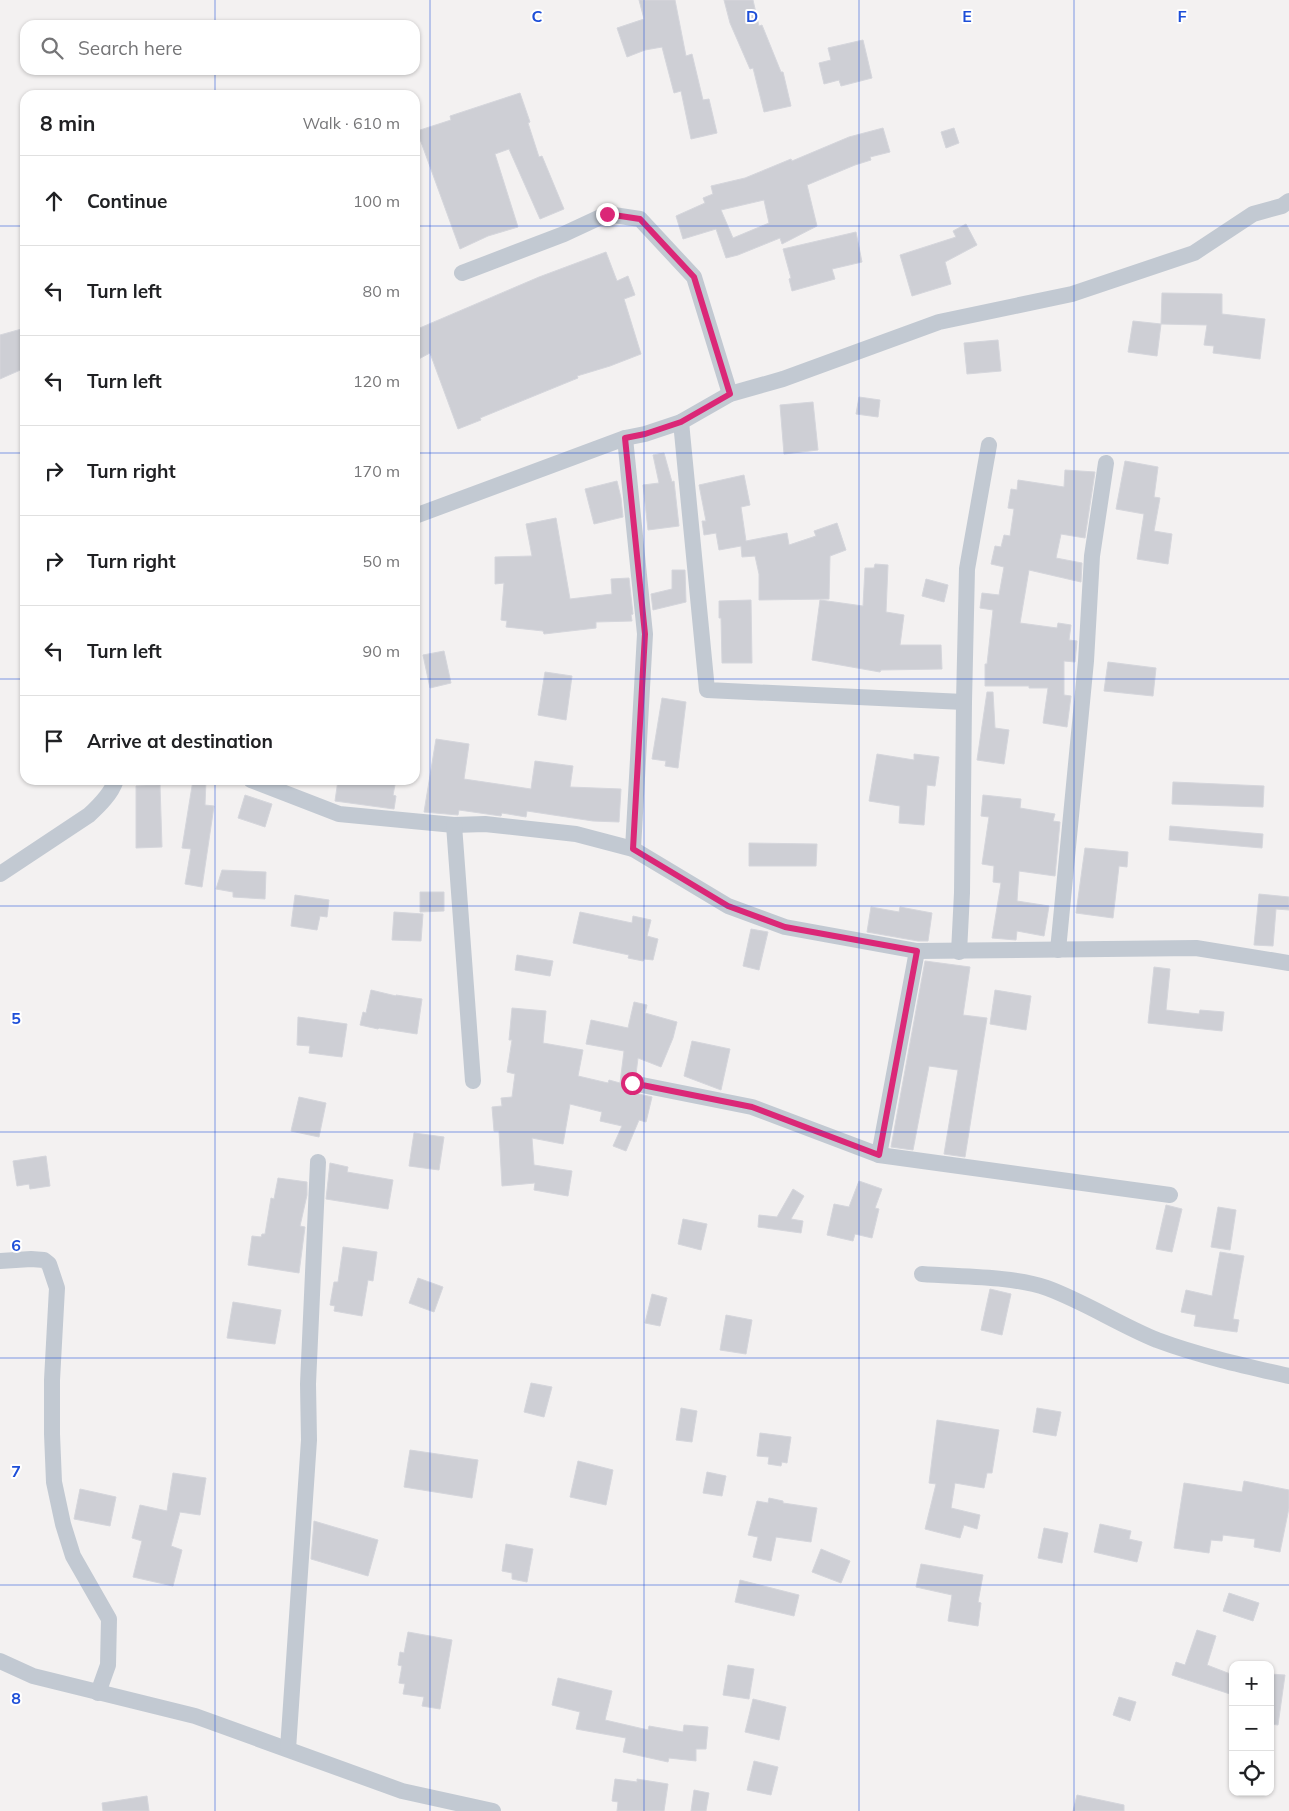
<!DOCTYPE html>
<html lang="en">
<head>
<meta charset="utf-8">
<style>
  :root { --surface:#fff; --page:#f6f6f6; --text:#202124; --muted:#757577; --line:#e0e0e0 }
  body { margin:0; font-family:Mulish,sans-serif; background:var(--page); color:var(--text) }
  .controls { position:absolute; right:15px; bottom:15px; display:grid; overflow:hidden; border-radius:10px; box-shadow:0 1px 4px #0004 }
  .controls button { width:45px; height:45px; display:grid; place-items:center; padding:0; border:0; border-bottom:1px solid var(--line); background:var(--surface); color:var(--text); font:25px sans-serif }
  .stop { position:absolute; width:15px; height:15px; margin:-11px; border:4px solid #db2777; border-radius:50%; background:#fff }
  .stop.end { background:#db2777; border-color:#fff; box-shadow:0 1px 5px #0008 }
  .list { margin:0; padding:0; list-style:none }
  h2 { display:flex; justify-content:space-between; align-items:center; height:65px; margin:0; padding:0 20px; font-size:21px }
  h2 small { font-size:16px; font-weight:400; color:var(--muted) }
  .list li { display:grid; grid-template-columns:32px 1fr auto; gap:15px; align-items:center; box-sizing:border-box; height:90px; padding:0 20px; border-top:1px solid var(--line) }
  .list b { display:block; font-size:19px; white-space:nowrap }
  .list em { font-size:16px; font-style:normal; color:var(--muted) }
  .icon { flex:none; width:28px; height:28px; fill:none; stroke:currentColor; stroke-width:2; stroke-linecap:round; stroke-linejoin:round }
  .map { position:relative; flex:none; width:1289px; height:1811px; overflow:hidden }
  .search { position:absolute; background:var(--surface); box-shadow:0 1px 4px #0004; left:20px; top:20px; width:400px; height:55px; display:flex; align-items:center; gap:12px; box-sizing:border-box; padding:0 18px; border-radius:15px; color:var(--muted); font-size:19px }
  .panel { position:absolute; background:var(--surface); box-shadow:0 1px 4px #0004; left:20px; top:90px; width:400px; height:695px; border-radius:15px }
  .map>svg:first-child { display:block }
</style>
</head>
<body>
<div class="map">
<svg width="1289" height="1811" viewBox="0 0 1289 1811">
  <rect width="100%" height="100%" fill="#f3f1f1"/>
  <g fill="#cecfd5" stroke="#d5d6dc" fill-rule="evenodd">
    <path d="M 639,0 L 675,0 L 686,56 L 692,54 L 703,100 L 709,99 L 717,133 L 691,139 L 681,91 L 674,93 L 662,47 L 645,50 L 627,57 L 617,28 L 644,19 Z"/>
    <path d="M 724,0 L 753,0 L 759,26 L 762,25 L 781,72 L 783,72 L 791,106 L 764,112 L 753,68 L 750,69 L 730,23 Z"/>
    <path d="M 863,40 L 872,78 L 841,86 L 839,80 L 824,84 L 819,63 L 831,60 L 828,48 Z"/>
    <path d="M 520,93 L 530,122 L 528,123 L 539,157 L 542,156 L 564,209 L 540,219 L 509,149 L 495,154 L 518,227 L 488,236 L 460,249 L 417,131 L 451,120 L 450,116 Z"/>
    <path d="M 883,128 L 890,152 L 870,157 L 871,160 L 855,165 L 807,185 L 817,226 L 782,244 L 780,238 L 738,255 L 726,258 L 716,229 L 683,239 L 676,216 L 705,203 L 703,198 L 713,194 L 711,186 L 745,178 L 791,159 L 792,161 L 849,137 ZM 764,200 L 769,223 L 733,238 L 721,210 Z"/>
    <path d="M 954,128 L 959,143 L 946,148 L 941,132 Z"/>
    <path d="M 966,224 L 977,245 L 945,262 L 951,284 L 912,296 L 900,255 L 956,237 L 953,231 Z"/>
    <path d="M 856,232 L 862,262 L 832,269 L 835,279 L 792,291 L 789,279 L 791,278 L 783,249 Z"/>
    <path d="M 606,252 L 617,281 L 628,276 L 635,295 L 624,299 L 641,354 L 610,366 L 577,376 L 578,378 L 480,418 L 481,420 L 458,429 L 430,353 L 415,361 L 415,330 L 539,277 Z"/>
    <path d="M 1162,293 L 1222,294 L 1222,314 L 1265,319 L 1260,359 L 1213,353 L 1214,346 L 1204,345 L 1207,325 L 1161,324 Z"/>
    <path d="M 1133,321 L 1161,324 L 1157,356 L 1128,352 Z"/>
    <path d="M 25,328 L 25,368 L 0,379 L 0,335 Z"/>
    <path d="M 998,340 L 1001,371 L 967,374 L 964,343 Z"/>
    <path d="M 859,397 L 880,400 L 878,417 L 856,414 Z"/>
    <path d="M 813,402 L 818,450 L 784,454 L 780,405 Z"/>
    <path d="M 664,453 L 672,482 L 674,481 L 679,526 L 648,530 L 643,485 L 659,483 L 653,455 Z"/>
    <path d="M 1125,461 L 1158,467 L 1154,497 L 1160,498 L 1154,531 L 1172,534 L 1168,564 L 1137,559 L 1144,514 L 1116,509 Z"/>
    <path d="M 1065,470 L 1095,472 L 1085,538 L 1061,534 L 1056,558 L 1082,563 L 1081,582 L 1029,570 L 1020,623 L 1057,628 L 1058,623 L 1071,625 L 1069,640 L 1077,641 L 1075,662 L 1064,661 L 1064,695 L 1071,696 L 1067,727 L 1043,723 L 1048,688 L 1029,688 L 1029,686 L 985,686 L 985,664 L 987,664 L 993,610 L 980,608 L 982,593 L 999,595 L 1004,567 L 991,564 L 995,546 L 1001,547 L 1004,535 L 1010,536 L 1014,509 L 1008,508 L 1011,489 L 1017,490 L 1018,480 L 1064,487 Z"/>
    <path d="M 744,475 L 750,505 L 741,507 L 746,541 L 787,533 L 789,545 L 816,536 L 814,531 L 837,523 L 846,550 L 830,556 L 829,599 L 759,600 L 759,574 L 755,556 L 742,557 L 741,546 L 719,550 L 716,533 L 704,535 L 702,521 L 706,521 L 699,485 Z"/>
    <path d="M 617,481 L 621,498 L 623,517 L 594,524 L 585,489 Z"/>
    <path d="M 556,518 L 570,599 L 612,594 L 611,579 L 629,578 L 633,614 L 631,615 L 632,621 L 596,622 L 596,628 L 544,634 L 543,631 L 506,627 L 507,621 L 501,620 L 504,583 L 495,584 L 495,557 L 532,556 L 526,524 Z"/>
    <path d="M 875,564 L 888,565 L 886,612 L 904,615 L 900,645 L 941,645 L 942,669 L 881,670 L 880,672 L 812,660 L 820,600 L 863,606 L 865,568 L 874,568 Z"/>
    <path d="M 672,570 L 685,570 L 686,602 L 653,610 L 651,594 L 672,589 Z"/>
    <path d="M 926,579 L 948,585 L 944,602 L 922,596 Z"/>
    <path d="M 751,600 L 752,663 L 722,663 L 721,618 L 719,618 L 719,601 Z"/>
    <path d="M 444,651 L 451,683 L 430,688 L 423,655 Z"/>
    <path d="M 1108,662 L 1156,668 L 1153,696 L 1104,691 Z"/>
    <path d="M 545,672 L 572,676 L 566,720 L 538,715 Z"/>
    <path d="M 987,692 L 993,692 L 995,728 L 1009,730 L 1004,764 L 977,760 Z"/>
    <path d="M 662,698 L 686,702 L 678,768 L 665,766 L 666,761 L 652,759 Z"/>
    <path d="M 436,739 L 469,744 L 464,779 L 531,789 L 535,761 L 573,766 L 570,787 L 621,789 L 619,822 L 593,821 L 527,811 L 526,817 L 502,813 L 501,816 L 459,810 L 458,815 L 424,812 Z"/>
    <path d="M 877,754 L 914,760 L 914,754 L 939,757 L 935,786 L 927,785 L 924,825 L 899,823 L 900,806 L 869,801 Z"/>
    <path d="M 193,780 L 206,780 L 205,805 L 214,806 L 202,887 L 185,884 L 191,849 L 182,848 Z"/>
    <path d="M 338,780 L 396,780 L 393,795 L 396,796 L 394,809 L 335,801 Z"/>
    <path d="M 1173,782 L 1264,786 L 1263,807 L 1172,804 Z"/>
    <path d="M 160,785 L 162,847 L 136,848 L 136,786 Z"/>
    <path d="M 245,795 L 272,804 L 265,827 L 238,818 Z"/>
    <path d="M 983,795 L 1021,799 L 1020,808 L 1055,814 L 1053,821 L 1060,822 L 1055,876 L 1019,871 L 1017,901 L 1049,906 L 1044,936 L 1017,931 L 1016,940 L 992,938 L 1001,883 L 993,882 L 994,866 L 982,864 L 989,817 L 981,816 Z"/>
    <path d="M 1170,826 L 1263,834 L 1262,848 L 1169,840 Z"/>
    <path d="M 749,843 L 817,844 L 816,866 L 749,866 Z"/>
    <path d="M 1085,848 L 1128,852 L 1127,867 L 1119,866 L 1113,918 L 1076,913 Z"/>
    <path d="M 222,870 L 266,872 L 265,899 L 233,897 L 233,892 L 216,889 Z"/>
    <path d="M 420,892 L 444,892 L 444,911 L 420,912 Z"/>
    <path d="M 1259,894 L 1289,897 L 1289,910 L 1276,909 L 1273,946 L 1254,945 Z"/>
    <path d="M 295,895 L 329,900 L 327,917 L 320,916 L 317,930 L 291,926 Z"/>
    <path d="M 871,907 L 899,912 L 900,907 L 932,913 L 928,941 L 918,941 L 867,932 Z"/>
    <path d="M 394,912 L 423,914 L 421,941 L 392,940 Z"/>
    <path d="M 580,912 L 632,923 L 633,916 L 651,920 L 647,936 L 658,939 L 653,960 L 644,959 L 643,961 L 628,958 L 629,955 L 573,943 Z"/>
    <path d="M 751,929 L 768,932 L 759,970 L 743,966 Z"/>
    <path d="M 517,955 L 553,961 L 550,976 L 515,970 Z"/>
    <path d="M 925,961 L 970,967 L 963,1015 L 987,1018 L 965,1157 L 944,1154 L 958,1070 L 929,1066 L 913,1150 L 891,1147 Z"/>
    <path d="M 1154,967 L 1170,969 L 1166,1010 L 1199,1014 L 1200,1010 L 1224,1012 L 1222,1031 L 1148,1023 Z"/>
    <path d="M 371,990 L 396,996 L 396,995 L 422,999 L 417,1034 L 379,1028 L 378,1029 L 360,1025 L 363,1012 L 366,1013 Z"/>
    <path d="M 995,990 L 1031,996 L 1026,1030 L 990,1024 Z"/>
    <path d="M 634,1002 L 647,1005 L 645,1013 L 677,1022 L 673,1038 L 661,1067 L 638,1058 L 636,1074 L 628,1074 L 622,1081 L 623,1087 L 626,1091 L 652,1097 L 646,1122 L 639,1120 L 626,1151 L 613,1146 L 622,1126 L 600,1121 L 602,1112 L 570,1104 L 563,1144 L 532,1138 L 534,1165 L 572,1171 L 568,1196 L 534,1190 L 535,1183 L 502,1186 L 499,1131 L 494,1131 L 492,1107 L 502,1106 L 501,1098 L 512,1097 L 515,1074 L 507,1072 L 512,1040 L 509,1040 L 512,1008 L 546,1011 L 543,1043 L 583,1050 L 578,1076 L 608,1083 L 609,1080 L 620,1083 L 624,1051 L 586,1044 L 591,1020 L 628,1028 Z"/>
    <path d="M 298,1017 L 347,1024 L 342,1057 L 309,1053 L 310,1046 L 297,1045 Z"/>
    <path d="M 692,1041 L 730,1049 L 721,1090 L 684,1076 Z"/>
    <path d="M 299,1097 L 326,1103 L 319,1137 L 291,1131 Z"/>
    <path d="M 414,1133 L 444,1137 L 439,1170 L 409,1166 Z"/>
    <path d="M 46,1156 L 50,1186 L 30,1189 L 29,1184 L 17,1186 L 13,1161 Z"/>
    <path d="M 330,1163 L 348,1167 L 347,1172 L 393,1180 L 388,1209 L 326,1199 Z"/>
    <path d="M 278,1178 L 307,1182 L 307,1195 L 300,1226 L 305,1227 L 299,1273 L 248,1265 L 252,1236 L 261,1237 L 262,1234 L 265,1234 L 271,1198 L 274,1199 Z"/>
    <path d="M 859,1181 L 882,1189 L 875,1208 L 879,1209 L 872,1238 L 855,1234 L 853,1241 L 827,1235 L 834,1204 L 849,1207 Z"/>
    <path d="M 793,1189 L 804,1196 L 791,1219 L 803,1221 L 801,1233 L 758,1227 L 759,1215 L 777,1217 Z"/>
    <path d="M 1166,1205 L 1182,1209 L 1172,1252 L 1156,1249 Z"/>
    <path d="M 1218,1207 L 1236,1210 L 1230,1250 L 1211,1247 Z"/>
    <path d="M 683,1219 L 707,1224 L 701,1250 L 678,1244 Z"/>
    <path d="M 343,1247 L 377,1252 L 373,1281 L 368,1280 L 362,1316 L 334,1311 L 335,1306 L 330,1305 L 334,1282 L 338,1282 Z"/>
    <path d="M 1220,1252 L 1244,1256 L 1233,1319 L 1239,1320 L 1237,1332 L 1194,1326 L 1196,1315 L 1181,1312 L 1186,1290 L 1212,1296 Z"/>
    <path d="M 418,1278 L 443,1287 L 434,1312 L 409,1303 Z"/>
    <path d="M 990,1289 L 1011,1294 L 1002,1335 L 981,1330 Z"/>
    <path d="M 652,1294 L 667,1298 L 660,1326 L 645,1323 Z"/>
    <path d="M 233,1302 L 281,1310 L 275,1344 L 227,1338 Z"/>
    <path d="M 726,1315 L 752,1320 L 746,1354 L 720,1350 Z"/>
    <path d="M 531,1383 L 552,1387 L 544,1417 L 524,1412 Z"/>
    <path d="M 681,1408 L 697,1411 L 692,1442 L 676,1440 Z"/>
    <path d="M 1037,1408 L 1061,1412 L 1056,1436 L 1033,1432 Z"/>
    <path d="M 937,1420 L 999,1430 L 992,1473 L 987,1473 L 984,1488 L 955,1483 L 951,1508 L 980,1515 L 977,1529 L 964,1525 L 960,1538 L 925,1529 L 936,1484 L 929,1483 Z"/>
    <path d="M 760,1433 L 791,1437 L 787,1463 L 782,1462 L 781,1466 L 768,1464 L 769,1457 L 757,1456 Z"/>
    <path d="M 410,1450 L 478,1460 L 472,1498 L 404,1487 Z"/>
    <path d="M 578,1461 L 613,1470 L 606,1505 L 570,1497 Z"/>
    <path d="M 707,1472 L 726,1476 L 722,1496 L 703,1493 Z"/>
    <path d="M 173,1473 L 206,1478 L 200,1515 L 180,1512 L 171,1546 L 182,1550 L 173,1586 L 133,1577 L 142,1541 L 132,1538 L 140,1505 L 167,1511 Z"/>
    <path d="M 1244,1481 L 1289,1490 L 1289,1508 L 1280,1552 L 1254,1547 L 1255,1539 L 1223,1535 L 1222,1541 L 1211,1540 L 1209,1553 L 1174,1548 L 1184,1483 L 1242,1492 Z"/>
    <path d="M 80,1489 L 116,1497 L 110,1526 L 74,1519 Z"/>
    <path d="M 769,1498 L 783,1501 L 783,1503 L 817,1508 L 811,1542 L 776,1537 L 771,1561 L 753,1557 L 758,1537 L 748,1535 L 757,1501 L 768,1503 Z"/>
    <path d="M 314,1521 L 378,1540 L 368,1576 L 311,1559 Z"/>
    <path d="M 1100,1524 L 1131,1531 L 1129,1539 L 1142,1542 L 1137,1562 L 1094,1552 Z"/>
    <path d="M 1044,1528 L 1068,1533 L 1062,1563 L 1038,1558 Z"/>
    <path d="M 506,1544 L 533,1549 L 527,1582 L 512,1579 L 512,1573 L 502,1571 Z"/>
    <path d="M 821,1549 L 850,1561 L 841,1583 L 812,1572 Z"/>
    <path d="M 921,1564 L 983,1575 L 978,1602 L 981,1603 L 978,1626 L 948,1621 L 952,1595 L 916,1587 Z"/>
    <path d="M 740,1580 L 799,1595 L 794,1616 L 735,1602 Z"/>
    <path d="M 1229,1593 L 1259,1603 L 1253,1621 L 1223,1611 Z"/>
    <path d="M 1197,1630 L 1216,1636 L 1207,1665 L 1233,1675 L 1233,1695 L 1172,1675 L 1176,1662 L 1185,1665 Z"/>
    <path d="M 408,1632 L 452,1640 L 440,1709 L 422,1706 L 424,1697 L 403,1694 L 405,1684 L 399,1683 L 402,1666 L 398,1665 L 400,1652 L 404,1653 Z"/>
    <path d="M 728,1665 L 754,1669 L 749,1699 L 723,1695 Z"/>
    <path d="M 1270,1674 L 1285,1675 L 1278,1725 L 1270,1724 Z"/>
    <path d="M 558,1678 L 612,1691 L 605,1720 L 648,1730 L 649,1726 L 683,1732 L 684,1725 L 708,1727 L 706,1749 L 696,1749 L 696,1761 L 669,1758 L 668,1762 L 623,1752 L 626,1738 L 576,1729 L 580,1712 L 552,1705 Z"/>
    <path d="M 1119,1697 L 1136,1702 L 1130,1721 L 1113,1715 Z"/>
    <path d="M 753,1699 L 786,1707 L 779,1740 L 745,1732 Z"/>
    <path d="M 754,1761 L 778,1767 L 771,1795 L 747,1790 Z"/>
    <path d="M 615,1779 L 637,1782 L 637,1779 L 668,1784 L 664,1811 L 617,1811 L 618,1802 L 612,1801 Z"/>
    <path d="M 694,1790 L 709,1793 L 706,1811 L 691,1811 Z"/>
    <path d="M 1077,1795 L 1124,1805 L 1124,1811 L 1073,1811 Z"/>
    <path d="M 147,1796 L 149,1811 L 103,1811 L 102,1803 Z"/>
  </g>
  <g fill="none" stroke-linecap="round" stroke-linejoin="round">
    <g stroke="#c2c9d2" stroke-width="16">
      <path d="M 462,273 L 564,234 L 607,214 L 640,219 L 694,277 L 730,394"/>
      <path d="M 681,422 L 707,690 L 964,702"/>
      <path d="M 625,438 L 645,634 L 633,849"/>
      <path d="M 415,516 L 625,438 L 645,434 L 681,422 L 730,394 L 783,379 L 939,322 L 1072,294 L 1194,253 L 1253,214 L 1282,206 L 1289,201"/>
      <path d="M 251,780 L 339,814 L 454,825 L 485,824 L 576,834 L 633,849 L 728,906 L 785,927 L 917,951 L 1196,948 L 1289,963"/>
      <path d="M 454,825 L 473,1081"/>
      <path d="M 0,874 L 89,815 C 100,805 111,794 116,780"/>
      <path d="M 1058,950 L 1086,661 L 1092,556 L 1106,463"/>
      <path d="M 959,952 L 962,893 L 964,702 L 967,569 L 989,445"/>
      <path d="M 632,1083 L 752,1107 L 879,1155 L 1170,1195"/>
      <path d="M 879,1155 L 917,951"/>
      <path d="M 0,1261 L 31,1259 L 44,1260 L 49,1264 L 57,1288 L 52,1380 L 52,1434 L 54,1482 L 63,1524 L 73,1556 L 109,1619 L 108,1665 L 98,1693"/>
      <path d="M 922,1274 C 959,1277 1014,1276 1047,1288 C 1085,1302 1120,1325 1157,1340 C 1200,1356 1245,1366 1289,1376"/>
      <path d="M 0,1661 L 33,1676 L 195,1716 L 402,1791 L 493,1811"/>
      <path d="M 288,1749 L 309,1440 L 308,1384 L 318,1162"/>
    </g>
  </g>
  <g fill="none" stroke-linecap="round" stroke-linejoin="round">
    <path stroke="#db2777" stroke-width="6" d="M 607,214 L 640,219 L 694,277 L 730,394 L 681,422 L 645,434 L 625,438 L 645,634 L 633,849 L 728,906 L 785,927 L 917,951 L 879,1155 L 752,1107 L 632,1083"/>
  </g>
  <path fill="none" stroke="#1d4ed8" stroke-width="1" stroke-opacity="0.55" d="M 215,0 L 215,25M 430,0 L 430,1811M 644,0 L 644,1811M 859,0 L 859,1811M 1074,0 L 1074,1811M 215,70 L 215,95M 0,226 L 25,226M 415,226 L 1289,226M 0,453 L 25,453M 415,453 L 1289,453M 0,679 L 25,679M 415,679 L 1289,679M 215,780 L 215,1811M 0,906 L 1289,906M 0,1132 L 1289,1132M 0,1358 L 1289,1358M 0,1585 L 1289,1585"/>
  <g font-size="16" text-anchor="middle" font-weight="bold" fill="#1d4ed8" stroke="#fff" stroke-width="4" stroke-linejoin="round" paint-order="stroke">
    <text x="537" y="22">C</text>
    <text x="752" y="22">D</text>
    <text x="967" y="22">E</text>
    <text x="1182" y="22">F</text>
    <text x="16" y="1024">5</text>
    <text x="16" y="1251">6</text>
    <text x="16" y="1477">7</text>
    <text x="16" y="1704">8</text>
  </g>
</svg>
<div class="controls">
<button>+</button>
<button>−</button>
<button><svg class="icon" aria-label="locate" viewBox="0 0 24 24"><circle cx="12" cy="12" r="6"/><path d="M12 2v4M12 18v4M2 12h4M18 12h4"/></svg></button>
</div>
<div class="stop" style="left:632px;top:1083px"></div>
<div class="stop end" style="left:607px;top:214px"></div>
<div class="search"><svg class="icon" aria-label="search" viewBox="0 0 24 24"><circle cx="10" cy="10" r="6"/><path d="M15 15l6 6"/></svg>Search here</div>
<section class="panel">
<h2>8 min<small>Walk · 610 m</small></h2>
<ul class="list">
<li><svg class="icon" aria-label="ahead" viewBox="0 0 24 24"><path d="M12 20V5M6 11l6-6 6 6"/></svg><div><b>Continue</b></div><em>100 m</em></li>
<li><svg class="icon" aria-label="left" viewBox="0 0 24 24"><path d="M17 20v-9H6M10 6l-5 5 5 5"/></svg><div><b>Turn left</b></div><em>80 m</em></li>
<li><svg class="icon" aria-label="left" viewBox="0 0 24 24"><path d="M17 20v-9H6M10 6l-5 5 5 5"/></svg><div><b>Turn left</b></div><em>120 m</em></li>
<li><svg class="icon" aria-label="right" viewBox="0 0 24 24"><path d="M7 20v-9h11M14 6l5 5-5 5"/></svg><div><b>Turn right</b></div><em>170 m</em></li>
<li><svg class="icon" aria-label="right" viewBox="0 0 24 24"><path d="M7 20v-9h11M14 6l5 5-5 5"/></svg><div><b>Turn right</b></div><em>50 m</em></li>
<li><svg class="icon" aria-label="left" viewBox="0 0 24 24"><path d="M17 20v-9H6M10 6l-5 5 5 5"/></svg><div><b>Turn left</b></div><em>90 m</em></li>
<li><svg class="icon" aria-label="arrive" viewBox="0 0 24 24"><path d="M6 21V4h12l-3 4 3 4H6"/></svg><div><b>Arrive at destination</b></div></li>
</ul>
</section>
</div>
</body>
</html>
